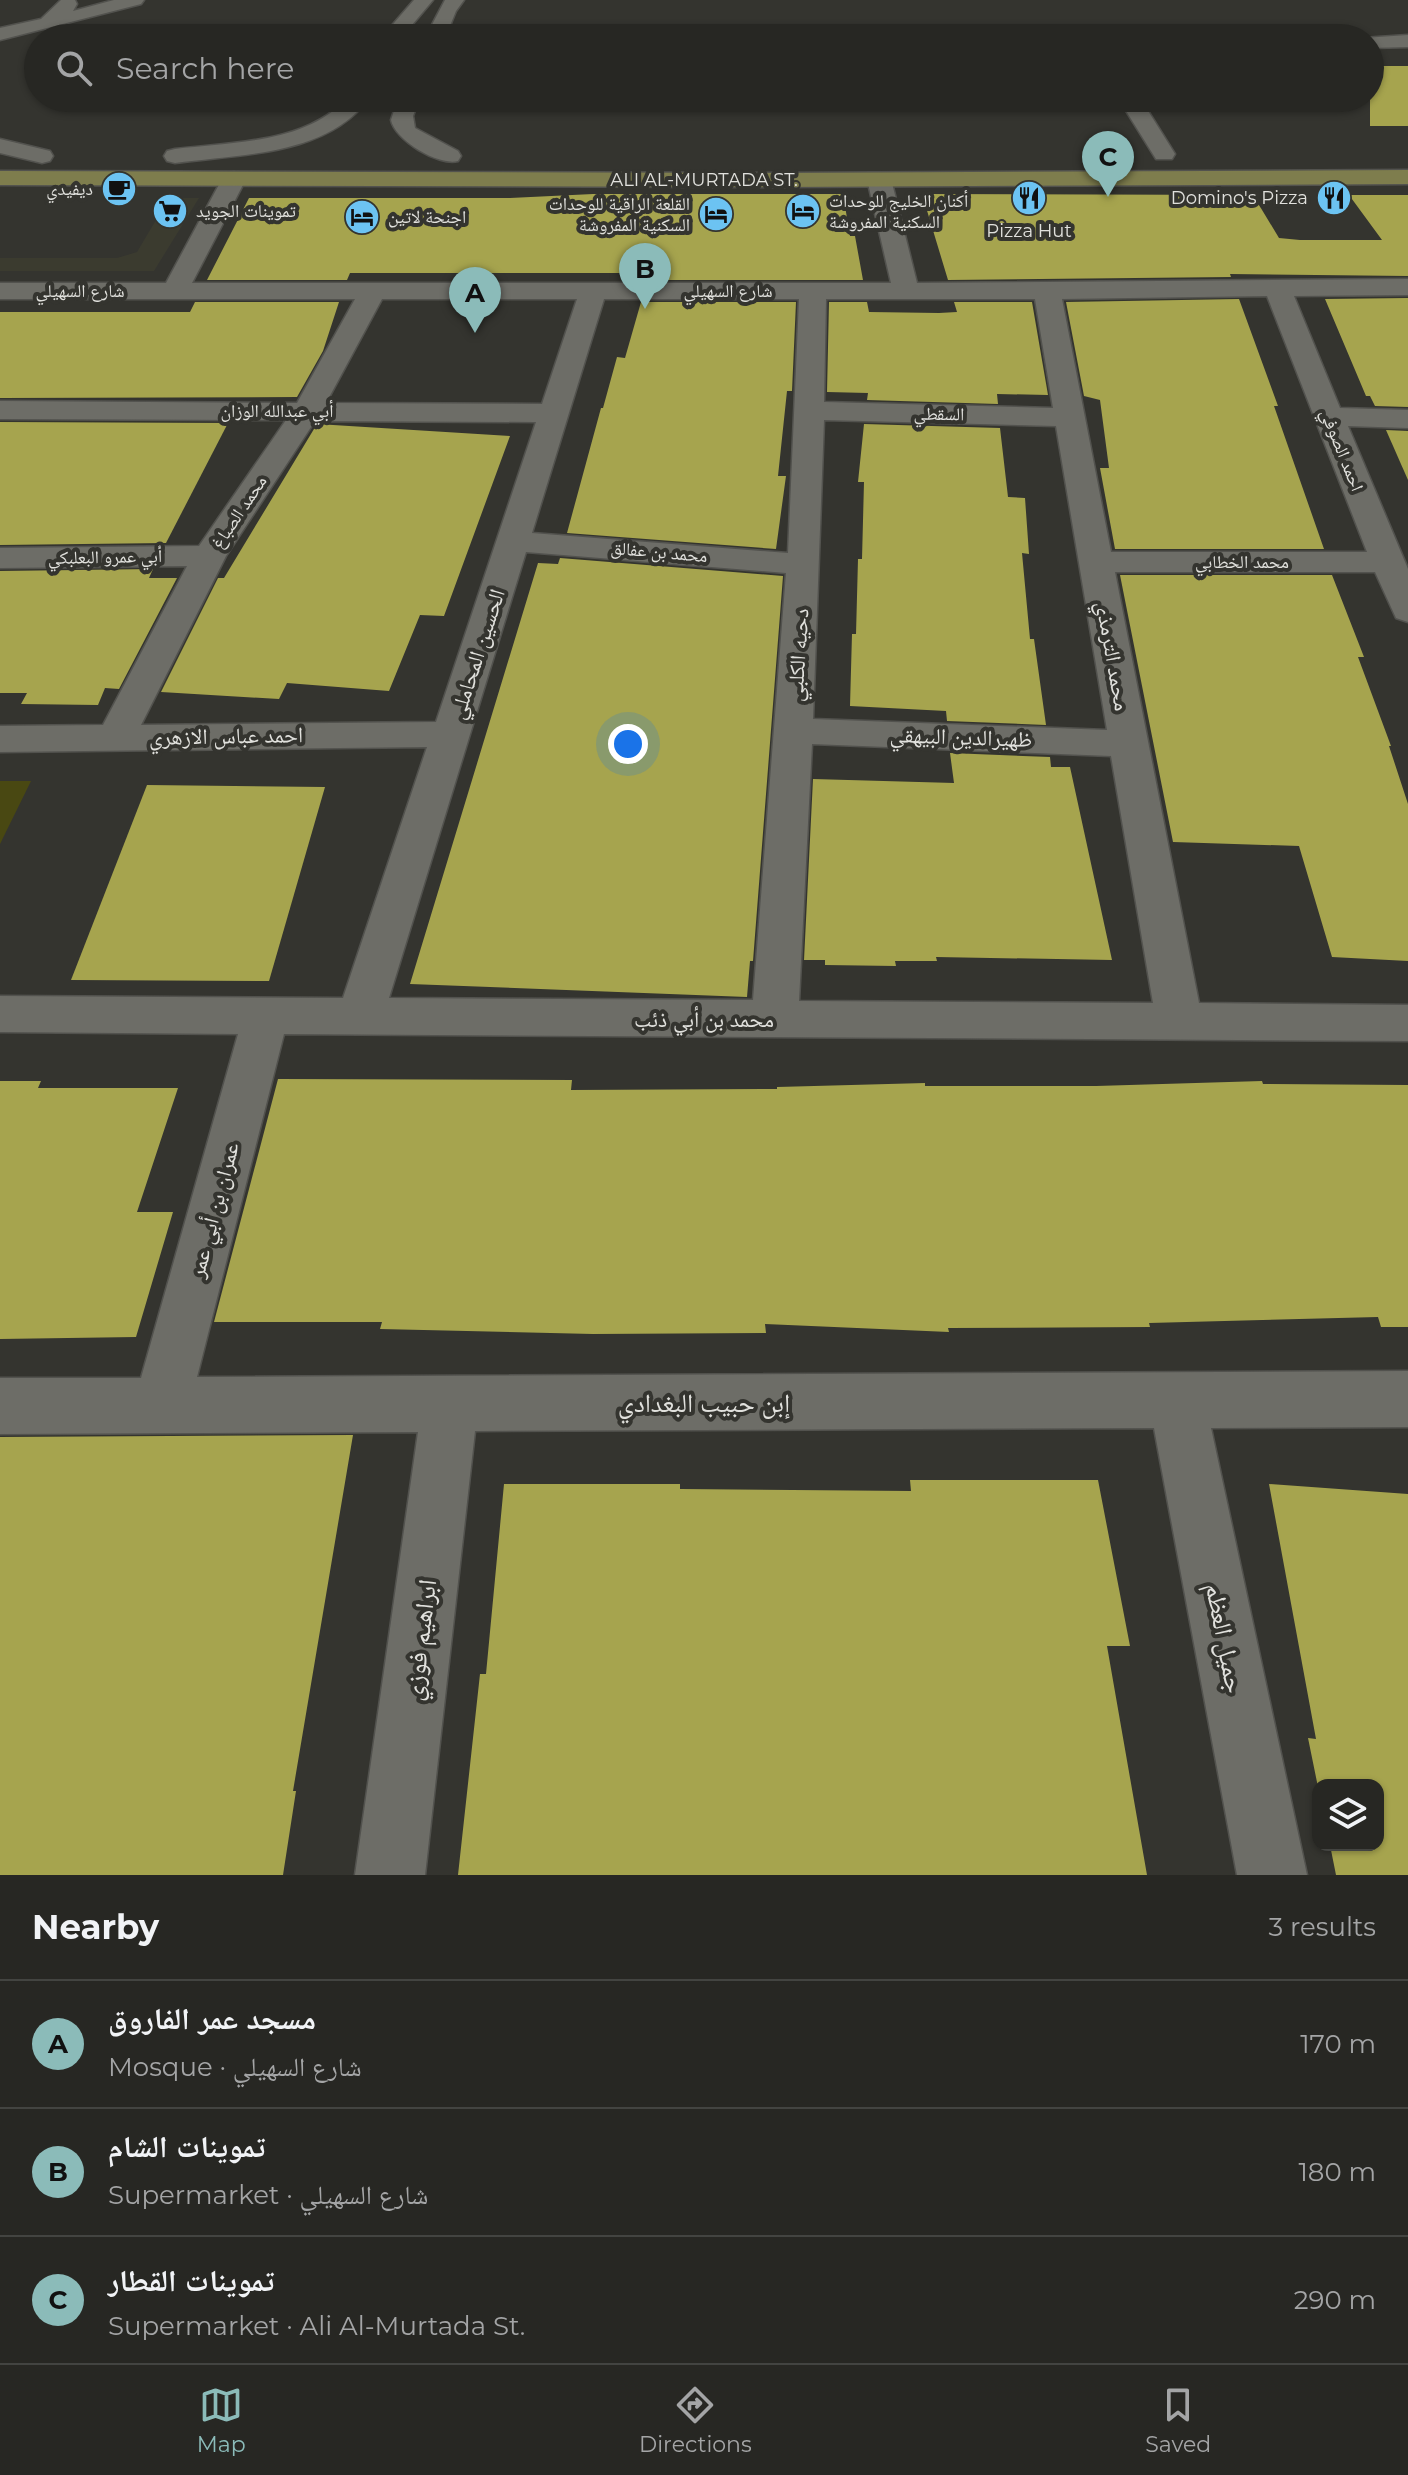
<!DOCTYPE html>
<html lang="en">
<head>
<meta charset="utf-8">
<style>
  :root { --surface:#272723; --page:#333330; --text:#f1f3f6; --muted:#a4a5a6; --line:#434441; --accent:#8bbbb9 }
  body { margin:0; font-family:Montserrat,"Noto Naskh Arabic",sans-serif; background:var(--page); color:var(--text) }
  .controls { position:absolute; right:24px; bottom:24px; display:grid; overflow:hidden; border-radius:16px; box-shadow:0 2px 6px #0004 }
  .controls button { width:72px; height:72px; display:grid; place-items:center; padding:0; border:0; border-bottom:2px solid var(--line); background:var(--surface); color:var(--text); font:40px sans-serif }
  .you { position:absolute; left:628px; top:744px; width:28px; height:28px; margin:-20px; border:6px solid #fff; border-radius:50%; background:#1a73e8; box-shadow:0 0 0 12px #1a73e833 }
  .badge { display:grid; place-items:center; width:52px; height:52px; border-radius:50%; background:var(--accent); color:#111; font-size:26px; font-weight:700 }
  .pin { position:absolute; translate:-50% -66px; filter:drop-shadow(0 2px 4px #0008) }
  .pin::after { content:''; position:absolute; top:42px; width:28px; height:24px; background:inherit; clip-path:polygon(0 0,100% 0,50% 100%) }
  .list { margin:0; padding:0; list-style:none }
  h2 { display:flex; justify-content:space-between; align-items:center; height:104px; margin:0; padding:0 32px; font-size:34px }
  h2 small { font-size:26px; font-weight:400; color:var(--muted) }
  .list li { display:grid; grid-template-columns:52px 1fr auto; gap:24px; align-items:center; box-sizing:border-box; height:128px; padding:0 32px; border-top:2px solid var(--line) }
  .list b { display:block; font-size:30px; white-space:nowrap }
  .list p { margin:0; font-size:26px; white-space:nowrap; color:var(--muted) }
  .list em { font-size:26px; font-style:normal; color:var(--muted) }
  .icon { flex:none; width:44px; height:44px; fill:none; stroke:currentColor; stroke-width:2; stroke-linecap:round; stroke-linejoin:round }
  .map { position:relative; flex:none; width:1408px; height:1875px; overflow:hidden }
  .search { position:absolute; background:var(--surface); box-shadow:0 2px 6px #0004; left:24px; right:24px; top:24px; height:88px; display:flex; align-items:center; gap:20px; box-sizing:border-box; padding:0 28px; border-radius:44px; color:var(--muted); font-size:30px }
  .sheet { height:488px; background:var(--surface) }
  nav { display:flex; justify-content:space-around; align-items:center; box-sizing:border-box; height:112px; border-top:2px solid var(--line); background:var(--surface); font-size:22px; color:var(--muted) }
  nav a { display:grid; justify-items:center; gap:4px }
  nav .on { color:var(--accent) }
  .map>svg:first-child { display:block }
</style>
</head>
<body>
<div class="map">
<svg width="1408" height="1875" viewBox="0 0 1408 1875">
  <rect width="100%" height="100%" fill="#34342f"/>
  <path fill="#3b3b2f" d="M 169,198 L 199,198 L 154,271 L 0,271 L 0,258 L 117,258 L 137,252 Z"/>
  <path fill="#494812" d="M 0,781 L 31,781 L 0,844 Z"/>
  <g fill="#a6a44e">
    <rect x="1370" y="66" width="38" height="60"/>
    <path d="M 593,194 L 843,194 L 850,236 L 855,236 L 863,280 L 647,280 L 649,273 L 350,273 L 347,280 L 207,280 L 249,198 L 510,198 Z"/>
    <path d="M 922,194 L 1253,195 L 1279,238 L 1300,240 L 1382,240 L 1349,195 L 1408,195 L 1408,276 L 1230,274 L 1231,277 L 948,280 Z"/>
    <path d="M 1408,298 L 1408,407 L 1375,406 L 1370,396 L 1366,396 L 1325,299 Z"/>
    <path d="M 1239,299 L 1278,406 L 1274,406 L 1324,549 L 1115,549 L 1100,468 L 1109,468 L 1100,400 L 1084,396 L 1066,302 Z"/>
    <path d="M 195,302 L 339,302 L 323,351 L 297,397 L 0,398 L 0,312 L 190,312 Z"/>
    <path d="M 641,302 L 796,302 L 792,391 L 787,391 L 778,476 L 786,476 L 776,549 L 567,533 L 601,408 L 603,408 L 617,357 L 625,358 Z"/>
    <path d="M 829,302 L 867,302 L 869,312 L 939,313 L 957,312 L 954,302 L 1032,302 L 1048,395 L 997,394 L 998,404 L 867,400 L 868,393 L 827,392 Z"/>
    <path d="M 0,422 L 228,423 L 166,543 L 0,545 Z"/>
    <path d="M 317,424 L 510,436 L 444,616 L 420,615 L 389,691 L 287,683 L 279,699 L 161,692 L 218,578 L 224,578 Z"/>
    <path d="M 864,424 L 1000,428 L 1008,497 L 1025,498 L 1029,554 L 1022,553 L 1030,639 L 1034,639 L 1046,725 L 947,721 L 946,711 L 850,706 L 852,634 L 856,634 L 858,559 L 862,559 L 864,482 L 858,482 Z"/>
    <path d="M 1386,430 L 1408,431 L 1408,480 Z"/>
    <path d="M 560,558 L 783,576 L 753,961 L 750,961 L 747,997 L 410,984 L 538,563 L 558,564 Z"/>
    <path d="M 153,569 L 149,578 L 177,578 L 119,689 L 105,688 L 98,705 L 21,704 L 27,693 L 0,693 L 0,571 Z"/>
    <path d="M 1120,575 L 1332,575 L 1364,657 L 1358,657 L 1391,746 L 1389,746 L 1408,804 L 1408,961 L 1332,957 L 1299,846 L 1173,842 Z"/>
    <path d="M 950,753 L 1050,757 L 1051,767 L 1070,767 L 1112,960 L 936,957 L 937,961 L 895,961 L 896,966 L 825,965 L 825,960 L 804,960 L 813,779 L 954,783 Z"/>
    <path d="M 147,785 L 325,787 L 269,981 L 71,980 Z"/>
    <path d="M 278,1079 L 572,1080 L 571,1090 L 777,1089 L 777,1087 L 925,1083 L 925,1086 L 1096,1086 L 1262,1081 L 1263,1084 L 1408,1085 L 1408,1327 L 1381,1327 L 1378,1317 L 1149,1323 L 1150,1327 L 948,1328 L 949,1332 L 765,1324 L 766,1333 L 593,1334 L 380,1329 L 382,1322 L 214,1322 Z"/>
    <path d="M 0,1081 L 41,1081 L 38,1088 L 178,1088 L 137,1212 L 173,1212 L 136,1337 L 0,1339 Z"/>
    <path d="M 353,1435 L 293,1791 L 296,1791 L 283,1875 L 0,1875 L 0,1437 Z"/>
    <path d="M 910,1480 L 1098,1480 L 1130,1646 L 1107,1646 L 1147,1875 L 458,1875 L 480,1674 L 486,1674 L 504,1484 L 680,1484 L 680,1489 L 911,1491 Z"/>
    <path d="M 1269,1484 L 1408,1494 L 1408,1875 L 1336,1875 L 1330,1845 L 1378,1845 L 1378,1785 L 1318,1787 L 1308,1738 L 1316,1739 Z"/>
  </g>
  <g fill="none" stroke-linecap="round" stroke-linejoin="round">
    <g stroke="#52524e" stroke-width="3">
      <g id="minor">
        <path d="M 61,0 L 75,0 L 77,4 L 73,11 L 114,0 L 144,0 L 141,4 L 0,40 L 0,28 L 41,19 Z"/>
        <path d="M 414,0 L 433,0 L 401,38 L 381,38 Z"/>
        <path d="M 445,0 L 464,0 L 456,11 L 445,38 L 425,38 Z"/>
        <path d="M 1408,35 L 1408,47 L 1370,48 L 1370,38 L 1363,38 Z"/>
        <path d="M 347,98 L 369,98 C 328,156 239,154 175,163 L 167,161 L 164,156 L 167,151 L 175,149 C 231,142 306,144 347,98 Z"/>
        <path d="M 398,98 L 420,98 L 413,116 L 415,128 L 458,151 L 461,156 L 458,161 C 438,166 395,140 391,120 Z"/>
        <path d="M 1118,98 L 1140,98 L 1175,154 L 1172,159 L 1156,159 Z"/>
        <path d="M 0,139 L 50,151 L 53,156 L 50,161 L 42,163 L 0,153 Z"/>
        <path d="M 234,172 L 242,174 L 246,179 L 192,283 L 891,283 L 867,179 L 871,174 L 887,174 L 891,179 L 917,283 L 1408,279 L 1408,295 L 1294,296 L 1340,408 L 1408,410 L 1408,428 L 1348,426 L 1408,569 L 1408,622 L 1396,618 L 1375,572 L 1115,572 L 1199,1003 L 1408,1005 L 1408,1041 L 284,1034 L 197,1377 L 1408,1371 L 1408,1427 L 1211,1428 L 1307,1875 L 1237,1875 L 1154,1428 L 475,1431 L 425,1875 L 355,1875 L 418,1432 L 0,1434 L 0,1378 L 141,1378 L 238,1034 L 0,1032 L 0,996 L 343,998 L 427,747 L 0,752 L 0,726 L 103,725 L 187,566 L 0,568 L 0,548 L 199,546 L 286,420 L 0,419 L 0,401 L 297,403 L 355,299 L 0,299 L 0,283 L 166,283 L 222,179 L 226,174 ZM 1267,296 L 1367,552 L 1111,552 L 1062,299 ZM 382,299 L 577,299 L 542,404 L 326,403 ZM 604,299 L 799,299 L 788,553 L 532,533 ZM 826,299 L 1035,299 L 1053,408 L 824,402 ZM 824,420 L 1056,426 L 1107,730 L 813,719 ZM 315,421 L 536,422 L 436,722 L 141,725 L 226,556 ZM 526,552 L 786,573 L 753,1000 L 389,998 ZM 812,744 L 1111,756 L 1153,1003 L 799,1001 Z"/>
      </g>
    </g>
    <g stroke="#52524e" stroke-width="3">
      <path id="major" d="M 1408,170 L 1408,184 L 778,187 L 0,185 L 0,171 L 778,173 Z"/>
    </g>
    <use href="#minor" fill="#6d6d67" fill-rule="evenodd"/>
    <use href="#major" fill="#7e7d4d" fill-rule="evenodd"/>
  </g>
  <defs>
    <g id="cafe-disc" transform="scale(1.8)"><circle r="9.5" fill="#6cc3f2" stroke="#34342f"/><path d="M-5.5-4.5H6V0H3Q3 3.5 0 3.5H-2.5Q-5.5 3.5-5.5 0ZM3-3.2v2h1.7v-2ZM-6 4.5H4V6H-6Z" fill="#111"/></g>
    <g id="restaurant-disc" transform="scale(1.8)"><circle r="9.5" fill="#6cc3f2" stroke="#34342f"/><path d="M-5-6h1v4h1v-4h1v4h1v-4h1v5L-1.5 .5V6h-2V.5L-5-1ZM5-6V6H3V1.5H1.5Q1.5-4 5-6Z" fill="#111"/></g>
    <g id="supermarket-disc" transform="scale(1.8)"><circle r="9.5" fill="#6cc3f2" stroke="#34342f"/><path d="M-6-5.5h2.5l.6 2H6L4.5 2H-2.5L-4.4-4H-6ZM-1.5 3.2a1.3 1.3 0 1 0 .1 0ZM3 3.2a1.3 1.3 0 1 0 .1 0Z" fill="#111"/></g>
    <g id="hotel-disc" transform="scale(1.8)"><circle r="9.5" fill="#6cc3f2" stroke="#34342f"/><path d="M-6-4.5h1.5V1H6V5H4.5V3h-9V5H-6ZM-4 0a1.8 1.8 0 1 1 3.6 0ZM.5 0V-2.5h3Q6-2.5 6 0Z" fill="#111"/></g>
  </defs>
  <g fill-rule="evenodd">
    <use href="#cafe-disc" x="119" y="189"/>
    <use href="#restaurant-disc" x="1029" y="198"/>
    <use href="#restaurant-disc" x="1334" y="198"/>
    <use href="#supermarket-disc" x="170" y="211"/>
    <use href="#hotel-disc" x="803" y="211"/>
    <use href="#hotel-disc" x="716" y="214"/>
    <use href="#hotel-disc" x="362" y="217"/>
  </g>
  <g text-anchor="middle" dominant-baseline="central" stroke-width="8" stroke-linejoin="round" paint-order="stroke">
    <g font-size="18" fill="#e1e1dd" stroke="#34342f">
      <text x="704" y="180">ALI AL-MURTADA ST.</text>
      <text x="80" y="291">شارع السهيلي</text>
      <text x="728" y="291">شارع السهيلي</text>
      <text x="277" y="411">أبي عبدالله الوزان</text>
      <text transform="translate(939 414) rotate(1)">السقطي</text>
      <text transform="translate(1342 450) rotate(68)">احمد الصوفي</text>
      <text transform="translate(239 512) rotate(-56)">محمد الصباغ</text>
      <text transform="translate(659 552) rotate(5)">محمد بن عفالق</text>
      <text transform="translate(105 557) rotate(-1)">أبي عمرو البعلبكي</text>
      <text x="1242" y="562">محمد الخطابي</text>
    </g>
    <g font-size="18" fill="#e1e1dd" stroke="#34342f" text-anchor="end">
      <text x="93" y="189">ديفيدي</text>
      <text x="1308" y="198">Domino's Pizza</text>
      <text x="829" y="201" text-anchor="start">أكنان الخليج للوحدات<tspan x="829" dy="21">السكنية المفروشة</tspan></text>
      <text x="690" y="204">القلعة الراقية للوحدات<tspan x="690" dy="21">السكنية المفروشة</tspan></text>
      <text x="196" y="211" text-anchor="start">تموينات الجويد</text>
      <text x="388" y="217" text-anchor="start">اجنحة لاتين</text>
      <text x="1029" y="231" text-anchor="middle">Pizza Hut</text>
    </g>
    <g font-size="22" fill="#e1e1dd" stroke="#34342f">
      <text transform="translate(477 654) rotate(-72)">الحسين المحاملي</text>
      <text transform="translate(798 655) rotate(-86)">دحيه الكلبي</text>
      <text transform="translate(1113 656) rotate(80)">محمد الترمذي</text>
      <text transform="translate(226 736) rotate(-1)">احمد عباس الازهري</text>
      <text transform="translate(961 737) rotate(2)">ظهيرالدين البيهقي</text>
      <text x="704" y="1019">محمد بن أبي ذئب</text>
      <text transform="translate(214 1210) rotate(-75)">عمران بن أبي عمر</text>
    </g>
    <g font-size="26" fill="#e1e1dd" stroke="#34342f">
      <text x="704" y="1403">إبن حبيب البغدادي</text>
      <text transform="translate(1225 1638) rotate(79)">جميل العظم</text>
      <text transform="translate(420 1640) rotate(-83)">ابراهيم فوزي</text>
    </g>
  </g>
</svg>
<div class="controls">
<button><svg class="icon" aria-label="layers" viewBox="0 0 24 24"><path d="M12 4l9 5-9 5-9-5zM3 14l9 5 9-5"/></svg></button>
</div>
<div class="you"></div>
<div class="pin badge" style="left:475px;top:333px">A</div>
<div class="pin badge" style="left:645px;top:309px">B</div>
<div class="pin badge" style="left:1108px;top:197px">C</div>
<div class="search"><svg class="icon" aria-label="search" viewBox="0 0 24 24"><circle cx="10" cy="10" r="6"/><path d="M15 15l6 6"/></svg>Search here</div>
</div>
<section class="sheet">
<h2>Nearby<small>3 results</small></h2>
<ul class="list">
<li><span class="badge">A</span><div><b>مسجد عمر الفاروق</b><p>Mosque · شارع السهيلي</p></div><em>170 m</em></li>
<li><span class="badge">B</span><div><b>تموينات الشام</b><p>Supermarket · شارع السهيلي</p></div><em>180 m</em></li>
<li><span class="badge">C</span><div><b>تموينات القطار</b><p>Supermarket · Ali Al-Murtada St.</p></div><em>290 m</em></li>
</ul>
</section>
<nav>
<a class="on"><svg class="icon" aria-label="map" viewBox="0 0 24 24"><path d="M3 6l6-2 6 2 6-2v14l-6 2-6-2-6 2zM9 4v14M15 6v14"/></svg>Map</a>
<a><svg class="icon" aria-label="directions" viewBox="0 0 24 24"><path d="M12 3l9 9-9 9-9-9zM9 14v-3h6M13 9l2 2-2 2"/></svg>Directions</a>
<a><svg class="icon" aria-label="saved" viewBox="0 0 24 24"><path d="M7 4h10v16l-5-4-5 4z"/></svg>Saved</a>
</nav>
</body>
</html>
